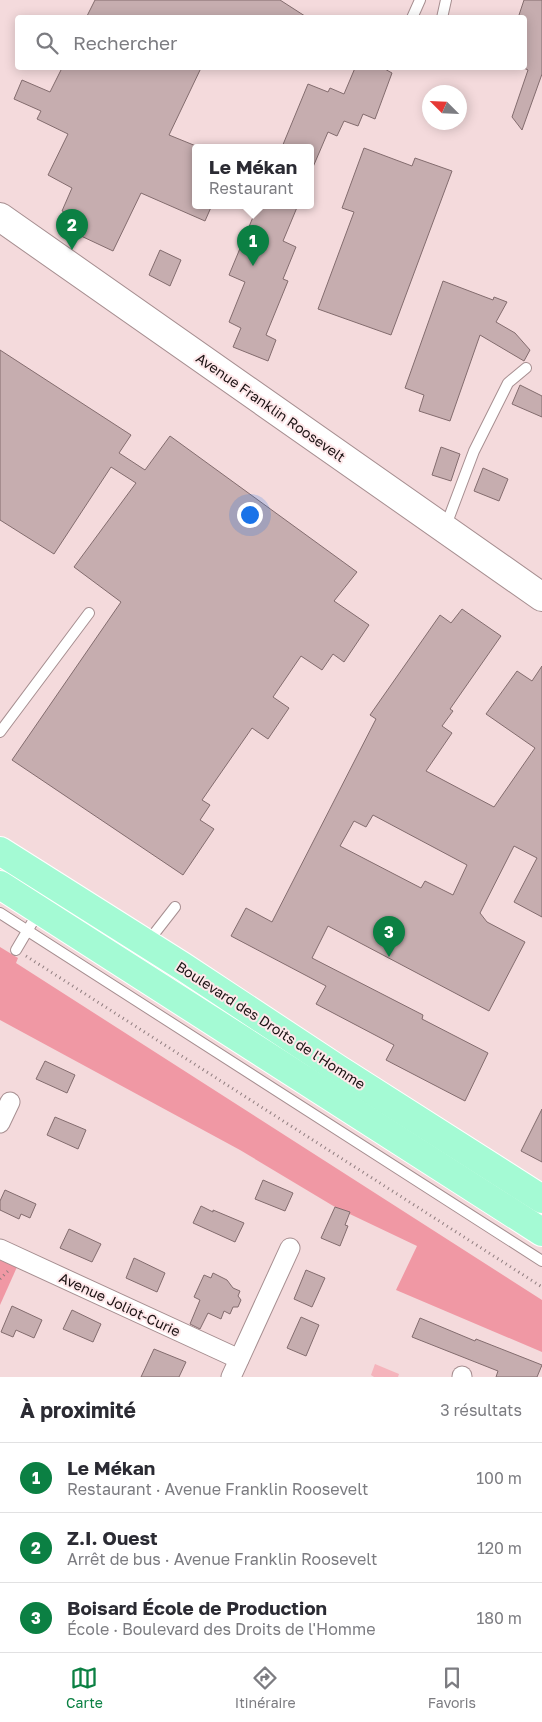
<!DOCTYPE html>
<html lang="fr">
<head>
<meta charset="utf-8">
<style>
  :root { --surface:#fff; --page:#f7f7f7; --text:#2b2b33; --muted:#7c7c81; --line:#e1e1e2; --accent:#0b8043 }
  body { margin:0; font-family:"Golos Text",sans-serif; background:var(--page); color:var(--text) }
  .compass { position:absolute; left:422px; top:85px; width:45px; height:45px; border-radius:50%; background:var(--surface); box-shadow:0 2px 12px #0003; rotate:294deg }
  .you { position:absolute; left:249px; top:514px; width:18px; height:18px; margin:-12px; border:4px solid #fff; border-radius:50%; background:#1a73e8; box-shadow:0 0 0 8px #1a73e833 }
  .badge { display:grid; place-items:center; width:32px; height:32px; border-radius:50%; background:var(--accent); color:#fff; font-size:16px; font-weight:700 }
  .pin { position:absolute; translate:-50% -41px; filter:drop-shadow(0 1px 2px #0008) }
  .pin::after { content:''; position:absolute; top:26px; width:18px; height:15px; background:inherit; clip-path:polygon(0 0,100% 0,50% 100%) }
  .popup { position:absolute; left:192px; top:144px; width:122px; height:65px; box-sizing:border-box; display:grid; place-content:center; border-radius:5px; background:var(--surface); filter:drop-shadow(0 1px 4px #0005); font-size:16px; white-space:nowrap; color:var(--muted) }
  .popup b { font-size:19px; color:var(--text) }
  .popup::after { content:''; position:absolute; left:50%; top:100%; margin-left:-10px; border:10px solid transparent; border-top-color:var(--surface) }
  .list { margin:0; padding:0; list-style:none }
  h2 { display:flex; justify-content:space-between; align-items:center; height:65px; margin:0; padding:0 20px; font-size:21px }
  h2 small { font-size:16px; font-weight:400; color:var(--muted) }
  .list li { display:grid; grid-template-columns:32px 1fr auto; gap:15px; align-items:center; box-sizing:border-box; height:70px; padding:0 20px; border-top:1px solid var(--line) }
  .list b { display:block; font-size:19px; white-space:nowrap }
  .list p { margin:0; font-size:16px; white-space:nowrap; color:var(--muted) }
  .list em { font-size:16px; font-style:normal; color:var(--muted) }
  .icon { flex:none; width:28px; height:28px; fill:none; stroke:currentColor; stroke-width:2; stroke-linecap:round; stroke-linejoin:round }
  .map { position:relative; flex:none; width:542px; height:1377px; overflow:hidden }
  .search { position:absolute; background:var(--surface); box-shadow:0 2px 12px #0003; left:15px; right:15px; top:15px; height:55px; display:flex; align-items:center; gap:12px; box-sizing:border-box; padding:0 18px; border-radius:5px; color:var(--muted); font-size:19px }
  .sheet { height:275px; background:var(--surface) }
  nav { display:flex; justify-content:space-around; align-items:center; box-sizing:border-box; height:70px; border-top:1px solid var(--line); background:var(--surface); font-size:14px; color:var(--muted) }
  nav a { display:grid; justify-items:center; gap:2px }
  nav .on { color:var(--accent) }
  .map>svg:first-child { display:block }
</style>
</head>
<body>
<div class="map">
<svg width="542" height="1377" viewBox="0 0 542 1377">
  <rect width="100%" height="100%" fill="#f4dadc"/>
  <g fill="#f098a4">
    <path d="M 0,947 L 18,958 L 16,963 L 542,1300 L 542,1352 L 396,1290 L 417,1246 L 335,1207 L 240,1150 L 0,1020 Z"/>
    <path d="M 0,1260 L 17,1267 L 0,1305 Z"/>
  </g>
  <path fill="#f5b4bc" d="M 375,1364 L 399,1374 L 398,1377 L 374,1377 L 371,1375 Z"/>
  <g fill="#c6adaf" stroke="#836c6e" fill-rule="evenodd">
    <path d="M 95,0 L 280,0 L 308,18 L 86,18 Z"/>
    <path d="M 524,0 L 542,0 L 542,74 L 522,130 L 512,117 L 528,70 L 524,68 L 524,18 L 518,18 Z"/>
    <path d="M 62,68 L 201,68 L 169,135 L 196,146 L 196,205 L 212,205 L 205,221 L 141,193 L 113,251 L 64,228 L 70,215 L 62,211 L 72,188 L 48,175 L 68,134 L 37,119 L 41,111 L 14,99 L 22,80 L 50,92 Z"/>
    <path d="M 355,68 L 383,68 L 392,73 L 375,119 L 363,114 L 358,126 L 344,121 L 337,136 L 328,132 L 310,174 L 310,147 L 282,147 L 308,84 L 328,92 L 330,88 L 344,94 Z"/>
    <path d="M 364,148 L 412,166 L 415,158 L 452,171 L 391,335 L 318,309 L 354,212 L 342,208 Z"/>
    <path d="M 258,205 L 298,205 L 283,241 L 296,247 L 283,279 L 288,281 L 266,335 L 276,340 L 268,361 L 233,347 L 241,328 L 229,322 L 245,282 L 229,275 Z"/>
    <path d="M 160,250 L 181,260 L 170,286 L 149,275 Z"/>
    <path d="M 443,281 L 493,300 L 494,297 L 507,302 L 496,322 L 515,333 L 530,350 L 524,361 L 480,335 L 450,421 L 419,411 L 424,395 L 405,388 Z"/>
    <path d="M 0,350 L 131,435 L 119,453 L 145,470 L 170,436 L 357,572 L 334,601 L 369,625 L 344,662 L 333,654 L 322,670 L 301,656 L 273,697 L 289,708 L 268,739 L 252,728 L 202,800 L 210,805 L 200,820 L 214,829 L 183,875 L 12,760 L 121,602 L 74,567 L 136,483 L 111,467 L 54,554 L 0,520 Z"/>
    <path d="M 520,385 L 542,396 L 542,417 L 512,404 Z"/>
    <path d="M 441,447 L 460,454 L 451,481 L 432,475 Z"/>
    <path d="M 483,468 L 508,479 L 499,501 L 474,491 Z"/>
    <path d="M 462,609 L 501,636 L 450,709 L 453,711 L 442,726 L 452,733 L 426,771 L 494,807 L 535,748 L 486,714 L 517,671 L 532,681 L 542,666 L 542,917 L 514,902 L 537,858 L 514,846 L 480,913 L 487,922 L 525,942 L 489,1011 L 328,926 L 312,958 L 423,1015 L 422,1019 L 488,1053 L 465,1101 L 386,1060 L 394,1045 L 316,1004 L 326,986 L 231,936 L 246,908 L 272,922 L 376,719 L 370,715 L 440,615 L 451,623 ZM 373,815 L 467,865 L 453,895 L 425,881 L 421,888 L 340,846 L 354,821 L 366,827 Z"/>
    <path d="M 45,1061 L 75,1075 L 67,1093 L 36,1079 Z"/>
    <path d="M 542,1109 L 542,1162 L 521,1151 Z"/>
    <path d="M 55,1117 L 86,1130 L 78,1149 L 47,1135 Z"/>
    <path d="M 263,1180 L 293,1193 L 285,1211 L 255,1199 Z"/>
    <path d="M 5,1190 L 36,1204 L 30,1218 L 21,1214 L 19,1219 L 0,1210 L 0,1201 Z"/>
    <path d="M 201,1206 L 213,1212 L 213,1210 L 244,1223 L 235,1242 L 193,1223 Z"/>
    <path d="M 335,1207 L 350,1212 L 345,1225 L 348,1226 L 340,1246 L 321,1238 Z"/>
    <path d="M 69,1229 L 101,1244 L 92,1262 L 60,1248 Z"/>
    <path d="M 134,1258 L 165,1273 L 157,1292 L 126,1278 Z"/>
    <path d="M 306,1270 L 325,1278 L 312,1307 L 294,1299 Z"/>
    <path d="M 213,1273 L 227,1280 L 233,1288 L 240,1291 L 238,1296 L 241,1300 L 238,1307 L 233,1307 L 230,1314 L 224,1311 L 221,1319 L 208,1313 L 200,1329 L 190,1324 L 200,1300 L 194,1297 L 204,1275 L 211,1278 Z"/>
    <path d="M 12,1306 L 42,1320 L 34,1338 L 16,1330 L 13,1337 L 1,1332 Z"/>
    <path d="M 72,1310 L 101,1324 L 93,1342 L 63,1329 Z"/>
    <path d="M 301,1317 L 319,1325 L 306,1356 L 287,1348 Z"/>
    <path d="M 420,1318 L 475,1341 L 476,1339 L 542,1365 L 537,1377 L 496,1377 L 498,1371 L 412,1337 Z"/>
    <path d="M 154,1349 L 186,1362 L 179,1377 L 141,1377 Z"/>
  </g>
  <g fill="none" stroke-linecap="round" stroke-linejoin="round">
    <g stroke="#a68e90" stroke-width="12">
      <g id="lane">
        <path d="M 412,18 L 420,0"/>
        <path d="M 442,18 L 446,0"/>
        <path d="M 445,528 L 474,451 L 508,383 L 526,368"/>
        <path d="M 0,732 L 89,613"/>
        <path d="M 0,913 L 542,1261"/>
        <path d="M 147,943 L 175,907"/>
        <path d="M 16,950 L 39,911"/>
      </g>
    </g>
    <g stroke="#a68e90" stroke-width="21">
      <g id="street">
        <path d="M 0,1123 L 10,1102"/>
        <path d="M 0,1249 L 239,1359"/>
        <path d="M 462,1376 L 462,1377"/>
        <path d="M 231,1377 L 290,1248"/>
      </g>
    </g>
    <g stroke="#a68e90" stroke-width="30">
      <path id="secondary" d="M 0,217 L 542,597"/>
    </g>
    <g stroke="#fff" stroke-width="30">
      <g id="primary">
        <path d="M 0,851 L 182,966 L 338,1069 L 542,1199"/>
        <path d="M 0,885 L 542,1232"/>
      </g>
    </g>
    <g stroke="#8f7d7f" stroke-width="3" stroke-dasharray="1 4" stroke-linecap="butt">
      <path d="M 26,956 L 542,1287"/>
      <path d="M 0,1279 L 8,1271"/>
    </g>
    <use href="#lane" stroke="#fff" stroke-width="10"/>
    <use href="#street" stroke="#fff" stroke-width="19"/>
    <use href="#secondary" stroke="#fff" stroke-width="28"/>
    <use href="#primary" stroke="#a4fad4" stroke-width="28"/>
  </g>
  <g text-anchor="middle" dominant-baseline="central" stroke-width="4" stroke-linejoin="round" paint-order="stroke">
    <g font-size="14" fill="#1c1314" stroke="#fee8ea">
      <text transform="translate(271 407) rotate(35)">Avenue Franklin Roosevelt</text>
      <text transform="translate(271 1025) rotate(33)">Boulevard des Droits de l'Homme</text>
      <text transform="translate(120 1304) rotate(25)">Avenue Joliot-Curie</text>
    </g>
  </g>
</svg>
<svg class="compass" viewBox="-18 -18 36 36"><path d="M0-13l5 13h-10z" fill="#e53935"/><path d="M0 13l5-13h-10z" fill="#7c7c81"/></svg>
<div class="you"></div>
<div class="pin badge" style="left:253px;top:266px">1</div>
<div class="popup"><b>Le Mékan</b>Restaurant</div>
<div class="pin badge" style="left:72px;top:250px">2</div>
<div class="pin badge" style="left:389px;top:957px">3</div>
<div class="search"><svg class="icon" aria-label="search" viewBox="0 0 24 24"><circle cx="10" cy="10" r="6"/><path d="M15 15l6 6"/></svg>Rechercher</div>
</div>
<section class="sheet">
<h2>À proximité<small>3 résultats</small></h2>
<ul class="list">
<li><span class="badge">1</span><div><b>Le Mékan</b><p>Restaurant · Avenue Franklin Roosevelt</p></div><em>100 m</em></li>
<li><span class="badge">2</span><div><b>Z.I. Ouest</b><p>Arrêt de bus · Avenue Franklin Roosevelt</p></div><em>120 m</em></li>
<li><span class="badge">3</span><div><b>Boisard École de Production</b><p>École · Boulevard des Droits de l'Homme</p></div><em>180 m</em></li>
</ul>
</section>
<nav>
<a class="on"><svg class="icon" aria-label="map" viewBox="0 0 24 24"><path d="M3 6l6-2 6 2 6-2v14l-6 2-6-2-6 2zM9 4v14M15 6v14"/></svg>Carte</a>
<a><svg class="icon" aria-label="directions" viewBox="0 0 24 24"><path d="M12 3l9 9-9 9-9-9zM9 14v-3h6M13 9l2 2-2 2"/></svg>Itinéraire</a>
<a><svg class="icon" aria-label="saved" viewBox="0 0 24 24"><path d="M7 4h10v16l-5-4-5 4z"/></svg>Favoris</a>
</nav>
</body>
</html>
